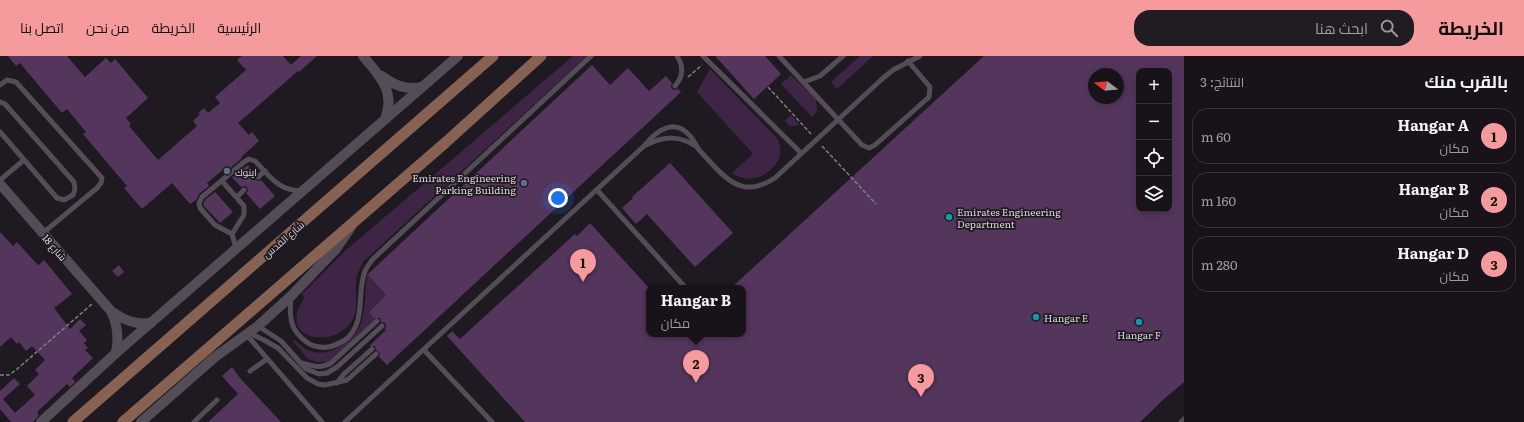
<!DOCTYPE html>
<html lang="ar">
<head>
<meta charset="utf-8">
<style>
  :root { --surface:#171319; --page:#201c22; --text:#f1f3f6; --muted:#9e9ea2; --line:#363238; --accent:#f59b9d }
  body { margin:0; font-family:Literata,Cairo,serif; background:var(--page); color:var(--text); direction:rtl }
  .controls { position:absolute; right:12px; top:12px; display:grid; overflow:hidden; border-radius:8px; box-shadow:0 2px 10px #0003 }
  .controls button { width:36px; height:36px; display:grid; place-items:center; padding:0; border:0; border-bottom:1px solid var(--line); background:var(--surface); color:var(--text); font:20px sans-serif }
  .compass { position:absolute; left:1088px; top:12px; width:36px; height:36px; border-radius:50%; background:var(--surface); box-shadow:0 2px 10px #0003; rotate:286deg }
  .you { position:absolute; left:558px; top:142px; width:14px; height:14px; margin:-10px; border:3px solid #fff; border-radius:50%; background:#1a73e8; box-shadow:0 0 0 6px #1a73e833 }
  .badge { display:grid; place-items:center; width:26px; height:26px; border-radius:50%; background:var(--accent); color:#111; font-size:13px; font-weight:700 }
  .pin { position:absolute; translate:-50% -33px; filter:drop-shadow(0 1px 2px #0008) }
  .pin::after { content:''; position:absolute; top:21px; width:14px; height:12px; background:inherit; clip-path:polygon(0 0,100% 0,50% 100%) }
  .popup { position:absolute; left:646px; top:229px; width:100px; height:52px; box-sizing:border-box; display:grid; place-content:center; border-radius:8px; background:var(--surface); filter:drop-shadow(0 1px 3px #0005); font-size:13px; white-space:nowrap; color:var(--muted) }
  .popup b { font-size:15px; color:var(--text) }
  .popup::after { content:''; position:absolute; left:50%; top:100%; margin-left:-8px; border:8px solid transparent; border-top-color:var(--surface) }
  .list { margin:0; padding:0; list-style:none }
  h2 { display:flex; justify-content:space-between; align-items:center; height:52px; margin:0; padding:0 16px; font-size:17px }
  h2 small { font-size:13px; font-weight:400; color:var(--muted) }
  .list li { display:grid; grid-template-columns:26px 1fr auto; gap:12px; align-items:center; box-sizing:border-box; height:56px; margin:0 8px 8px; padding:0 8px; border:1px solid var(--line); border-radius:16px }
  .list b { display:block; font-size:15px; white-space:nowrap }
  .list p { margin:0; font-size:13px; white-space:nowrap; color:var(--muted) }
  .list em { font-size:13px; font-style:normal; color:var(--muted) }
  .icon { flex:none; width:22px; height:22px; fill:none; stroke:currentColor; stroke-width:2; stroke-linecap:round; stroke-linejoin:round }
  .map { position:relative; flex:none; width:1184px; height:366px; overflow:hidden; direction:ltr }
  header { display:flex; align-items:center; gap:24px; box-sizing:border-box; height:56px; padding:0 20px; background:var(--accent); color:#111 }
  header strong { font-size:19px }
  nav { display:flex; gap:22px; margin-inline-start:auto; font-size:14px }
  .search { width:280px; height:36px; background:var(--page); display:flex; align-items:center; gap:10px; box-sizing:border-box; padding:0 14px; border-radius:16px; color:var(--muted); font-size:15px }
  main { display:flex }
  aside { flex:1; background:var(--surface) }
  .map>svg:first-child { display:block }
</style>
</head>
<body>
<header>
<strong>الخريطة</strong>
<div class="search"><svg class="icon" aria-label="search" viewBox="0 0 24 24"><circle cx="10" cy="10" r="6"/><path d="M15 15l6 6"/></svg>ابحث هنا</div>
<nav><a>الرئيسية</a><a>الخريطة</a><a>من نحن</a><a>اتصل بنا</a></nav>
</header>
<main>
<aside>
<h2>بالقرب منك<small>النتائج: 3</small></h2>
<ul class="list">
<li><span class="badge">1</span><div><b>Hangar A</b><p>مكان</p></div><em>60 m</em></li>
<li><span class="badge">2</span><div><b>Hangar B</b><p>مكان</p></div><em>160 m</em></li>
<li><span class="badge">3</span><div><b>Hangar D</b><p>مكان</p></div><em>280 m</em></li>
</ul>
</aside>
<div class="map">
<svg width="1184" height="366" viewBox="0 0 1184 366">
  <rect width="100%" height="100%" fill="#1f1921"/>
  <g fill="#3e2545">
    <path d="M 573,0 L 587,0 L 364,205 C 360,212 356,219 356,228 C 355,246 361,262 342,275 C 328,286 292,284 297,258 C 298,253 302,247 304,241 L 302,238 L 345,195 Z"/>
    <path d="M 860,0 L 873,0 L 837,33 L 831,26 Z"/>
    <path d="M 710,13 L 774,79 C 796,102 758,136 732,117 L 753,98 L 697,36 Z"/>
    <path d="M 791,19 L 816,43 L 817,55 L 812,61 L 781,28 Z"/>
    <path d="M 791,59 L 799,68 L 797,70 L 790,70 L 785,65 Z"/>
    <path d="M 367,218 L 386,239 L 369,255 L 376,263 L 331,304 L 326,306 L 317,306 L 308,303 L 293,285 L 295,284 C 312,302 330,300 348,284 C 353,280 357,276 360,270 C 366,254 365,235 367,218 Z"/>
  </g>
  <g fill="#54365d" fill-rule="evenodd">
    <path d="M 8,0 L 67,0 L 85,21 L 106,2 L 111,7 L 115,3 L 148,42 L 126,62 L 131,68 L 129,70 L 158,104 L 197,70 L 193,65 L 200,58 L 198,57 L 204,52 L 208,57 L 220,47 L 215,41 L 246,14 L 237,4 L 242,0 L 283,0 L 291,9 L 301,0 L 317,0 L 299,16 L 298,15 L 238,67 L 249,79 L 252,76 L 259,85 L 241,101 L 242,102 L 227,115 L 225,112 L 207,127 L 209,130 L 199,138 L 196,144 L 190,148 L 172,127 L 142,153 L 124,132 L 127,130 L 83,78 L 86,76 L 67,53 L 62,57 L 20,7 L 16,10 Z"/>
    <path d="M 715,0 L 765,0 L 781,18 L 754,43 Z"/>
    <path d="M 984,0 L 1184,0 L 1184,326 L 1164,343 L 1140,366 L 525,366 L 447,280 L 452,275 L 460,283 L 575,178 L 577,180 L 590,167 L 649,232 L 649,278 L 743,278 L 743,232 L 731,232 ZM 1139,15 L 1169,15 L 1169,153 L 1139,153 ZM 1094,18 L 1118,18 L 1118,42 L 1094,42 Z"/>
    <path d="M 592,9 L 610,29 L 628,12 L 649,35 L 666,20 L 672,27 L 671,30 L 672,33 L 675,34 L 678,33 L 681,36 L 387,309 L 379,301 L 380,297 L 376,294 L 375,290 L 369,290 L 386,274 L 385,273 L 386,270 L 385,267 L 381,266 L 380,262 L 374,262 L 369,256 L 386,239 L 368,219 L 369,217 Z"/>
    <path d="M 670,107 L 733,177 L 695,211 L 647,158 L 636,168 L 622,152 L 633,142 L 632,141 Z"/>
    <path d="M 248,109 L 256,118 L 254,121 L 255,124 L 258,125 L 261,124 L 275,140 L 260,153 L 246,137 L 248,135 L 247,131 L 245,130 L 241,131 L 232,121 Z"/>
    <path d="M 215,136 L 233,156 L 220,167 L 204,150 L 203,148 L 205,144 Z"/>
    <path d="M 0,176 L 13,190 L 17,186 L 36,207 L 39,209 L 44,204 L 72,238 L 54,252 L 70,273 L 80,263 L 86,269 L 79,275 L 87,284 L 84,287 L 88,292 L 85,294 L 93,302 L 72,322 L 75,326 L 70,331 L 67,328 L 37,356 L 39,359 L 33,366 L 11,366 L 0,353 L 0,335 L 14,322 L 20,328 L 3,343 L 15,357 L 35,339 L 27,330 L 39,318 L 35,314 L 45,304 L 32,290 L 26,295 L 19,286 L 17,288 L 11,281 L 0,291 Z"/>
    <path d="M 119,209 L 124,216 L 118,221 L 112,215 Z"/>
    <path d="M 232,311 L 240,322 L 281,366 L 208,366 L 238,338 L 222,320 Z"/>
  </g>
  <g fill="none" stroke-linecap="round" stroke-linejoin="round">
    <g stroke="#817c83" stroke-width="1.5" stroke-dasharray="4 2" stroke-linecap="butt">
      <path d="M 688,21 L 702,9"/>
      <path d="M 768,31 L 811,78"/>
      <path d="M 822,90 L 876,148"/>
      <path d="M 0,319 L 9,319 L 16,314 L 92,248"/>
    </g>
    <g stroke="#544d57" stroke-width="5">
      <path d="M 703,0 L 801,97"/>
      <path d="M 779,0 L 862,89 L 869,92 L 875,89 L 929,41 L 930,31 L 908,5"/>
      <path d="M 804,26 L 820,20 L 843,0"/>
      <path d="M 0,29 L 7,24 L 16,26 L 102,122 L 101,127 L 97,132 L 43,177"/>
      <path d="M 675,30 C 683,21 684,11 677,0"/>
      <path d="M 0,46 L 5,48 L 74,126 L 75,133 L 73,139 L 64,144 L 57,142 L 0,76"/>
      <path d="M 646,89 C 664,80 680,79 697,91"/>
      <path d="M 258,121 L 265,115"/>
      <path d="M 0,124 L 24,104"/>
      <path d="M 222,125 L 244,150 L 244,159 L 232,178"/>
      <path d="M 597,134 L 684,230"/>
      <path d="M 237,141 L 244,134"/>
      <path d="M 236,192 L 232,178 L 215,169 L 200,152 L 199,147 L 202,141 L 244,106 L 249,103 L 255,105 C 271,121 277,134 302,135"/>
      <path d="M 291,241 C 290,253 289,267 297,277 C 305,287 315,293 328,291 C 335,290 340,287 345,284 C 367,267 356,238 365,215 C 367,210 370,207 373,203 L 591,0"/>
      <path d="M 258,270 L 281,285 L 306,313 L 319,318 L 327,317 L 337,311 L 382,270"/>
      <path d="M 249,277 L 264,284 L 278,292 L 307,322 L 318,328 L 325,329 L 347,324 L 376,298"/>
      <path d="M 246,278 L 322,366"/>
      <path d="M 424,294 L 492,366"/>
      <path d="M 302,307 C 313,310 320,313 331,307 L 377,265"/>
      <path d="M 250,315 L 267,303"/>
      <path d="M 337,327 L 344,318 L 372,293"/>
      <path d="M 194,366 L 217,344"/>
      <path d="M 345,366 L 644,90 C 656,75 674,61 690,80 C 693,83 695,87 697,91 C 701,97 708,103 713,109 C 733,131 749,139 775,122 L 882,23 L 893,14 L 920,0"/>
      <path d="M 1181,366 L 1184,363"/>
    </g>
    <g stroke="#544d57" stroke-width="10">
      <path d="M 363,0 C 380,20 396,36 385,63"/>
      <path d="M 382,20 C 395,30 406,34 422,31"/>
      <path d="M 0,128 L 111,255 C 118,269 119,282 116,297"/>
      <path d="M 111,255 C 124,264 135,269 151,267"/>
      <path d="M 41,366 L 116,297 L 458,0"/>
      <path d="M 141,366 L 215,301 L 258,270 L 291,240 L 336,193 L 351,171"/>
    </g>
    <g stroke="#876152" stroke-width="11">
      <path d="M 73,366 L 493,0"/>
      <path d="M 123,366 L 445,87 L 541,0"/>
    </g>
  </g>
  <g fill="#5c6f8a" stroke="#1f1921" stroke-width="1.5">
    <circle cx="227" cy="115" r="4"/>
    <circle cx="524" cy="127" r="4"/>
  </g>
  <g fill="#0f9aa8" stroke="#1f1921" stroke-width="1.5">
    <circle cx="949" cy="161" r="4"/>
    <circle cx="1036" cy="261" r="4"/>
    <circle cx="1139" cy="266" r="4"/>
  </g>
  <g text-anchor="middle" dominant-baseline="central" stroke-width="3.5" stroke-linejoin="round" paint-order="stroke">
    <g font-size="10" fill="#dcd7dd" stroke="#1f1921" text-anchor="start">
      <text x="235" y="115">اينوك</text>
      <text x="516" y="121" text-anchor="end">Emirates Engineering<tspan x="516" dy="12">Parking Building</tspan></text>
      <text x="957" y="155">Emirates Engineering<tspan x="957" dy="12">Department</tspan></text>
      <text x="1044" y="261">Hangar E</text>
      <text x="1139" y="278" text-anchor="middle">Hangar F</text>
    </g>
    <g font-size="10" fill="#dcd7dd" stroke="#1f1921">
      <text transform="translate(283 183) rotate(-41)">شارع القدس</text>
      <text transform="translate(55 191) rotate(49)">شارع 18</text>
    </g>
  </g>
</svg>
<div class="controls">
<button>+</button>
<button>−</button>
<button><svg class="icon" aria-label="locate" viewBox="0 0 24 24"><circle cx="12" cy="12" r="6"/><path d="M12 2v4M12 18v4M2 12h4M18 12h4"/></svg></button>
<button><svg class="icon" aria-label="layers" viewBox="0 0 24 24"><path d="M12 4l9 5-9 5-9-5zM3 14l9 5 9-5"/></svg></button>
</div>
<svg class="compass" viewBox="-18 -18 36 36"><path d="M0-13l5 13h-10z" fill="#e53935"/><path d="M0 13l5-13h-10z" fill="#9e9ea2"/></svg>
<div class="you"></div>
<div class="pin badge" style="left:583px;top:226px">1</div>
<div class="pin badge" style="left:696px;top:327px">2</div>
<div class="popup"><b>Hangar B</b>مكان</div>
<div class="pin badge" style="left:921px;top:341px">3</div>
</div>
</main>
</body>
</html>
